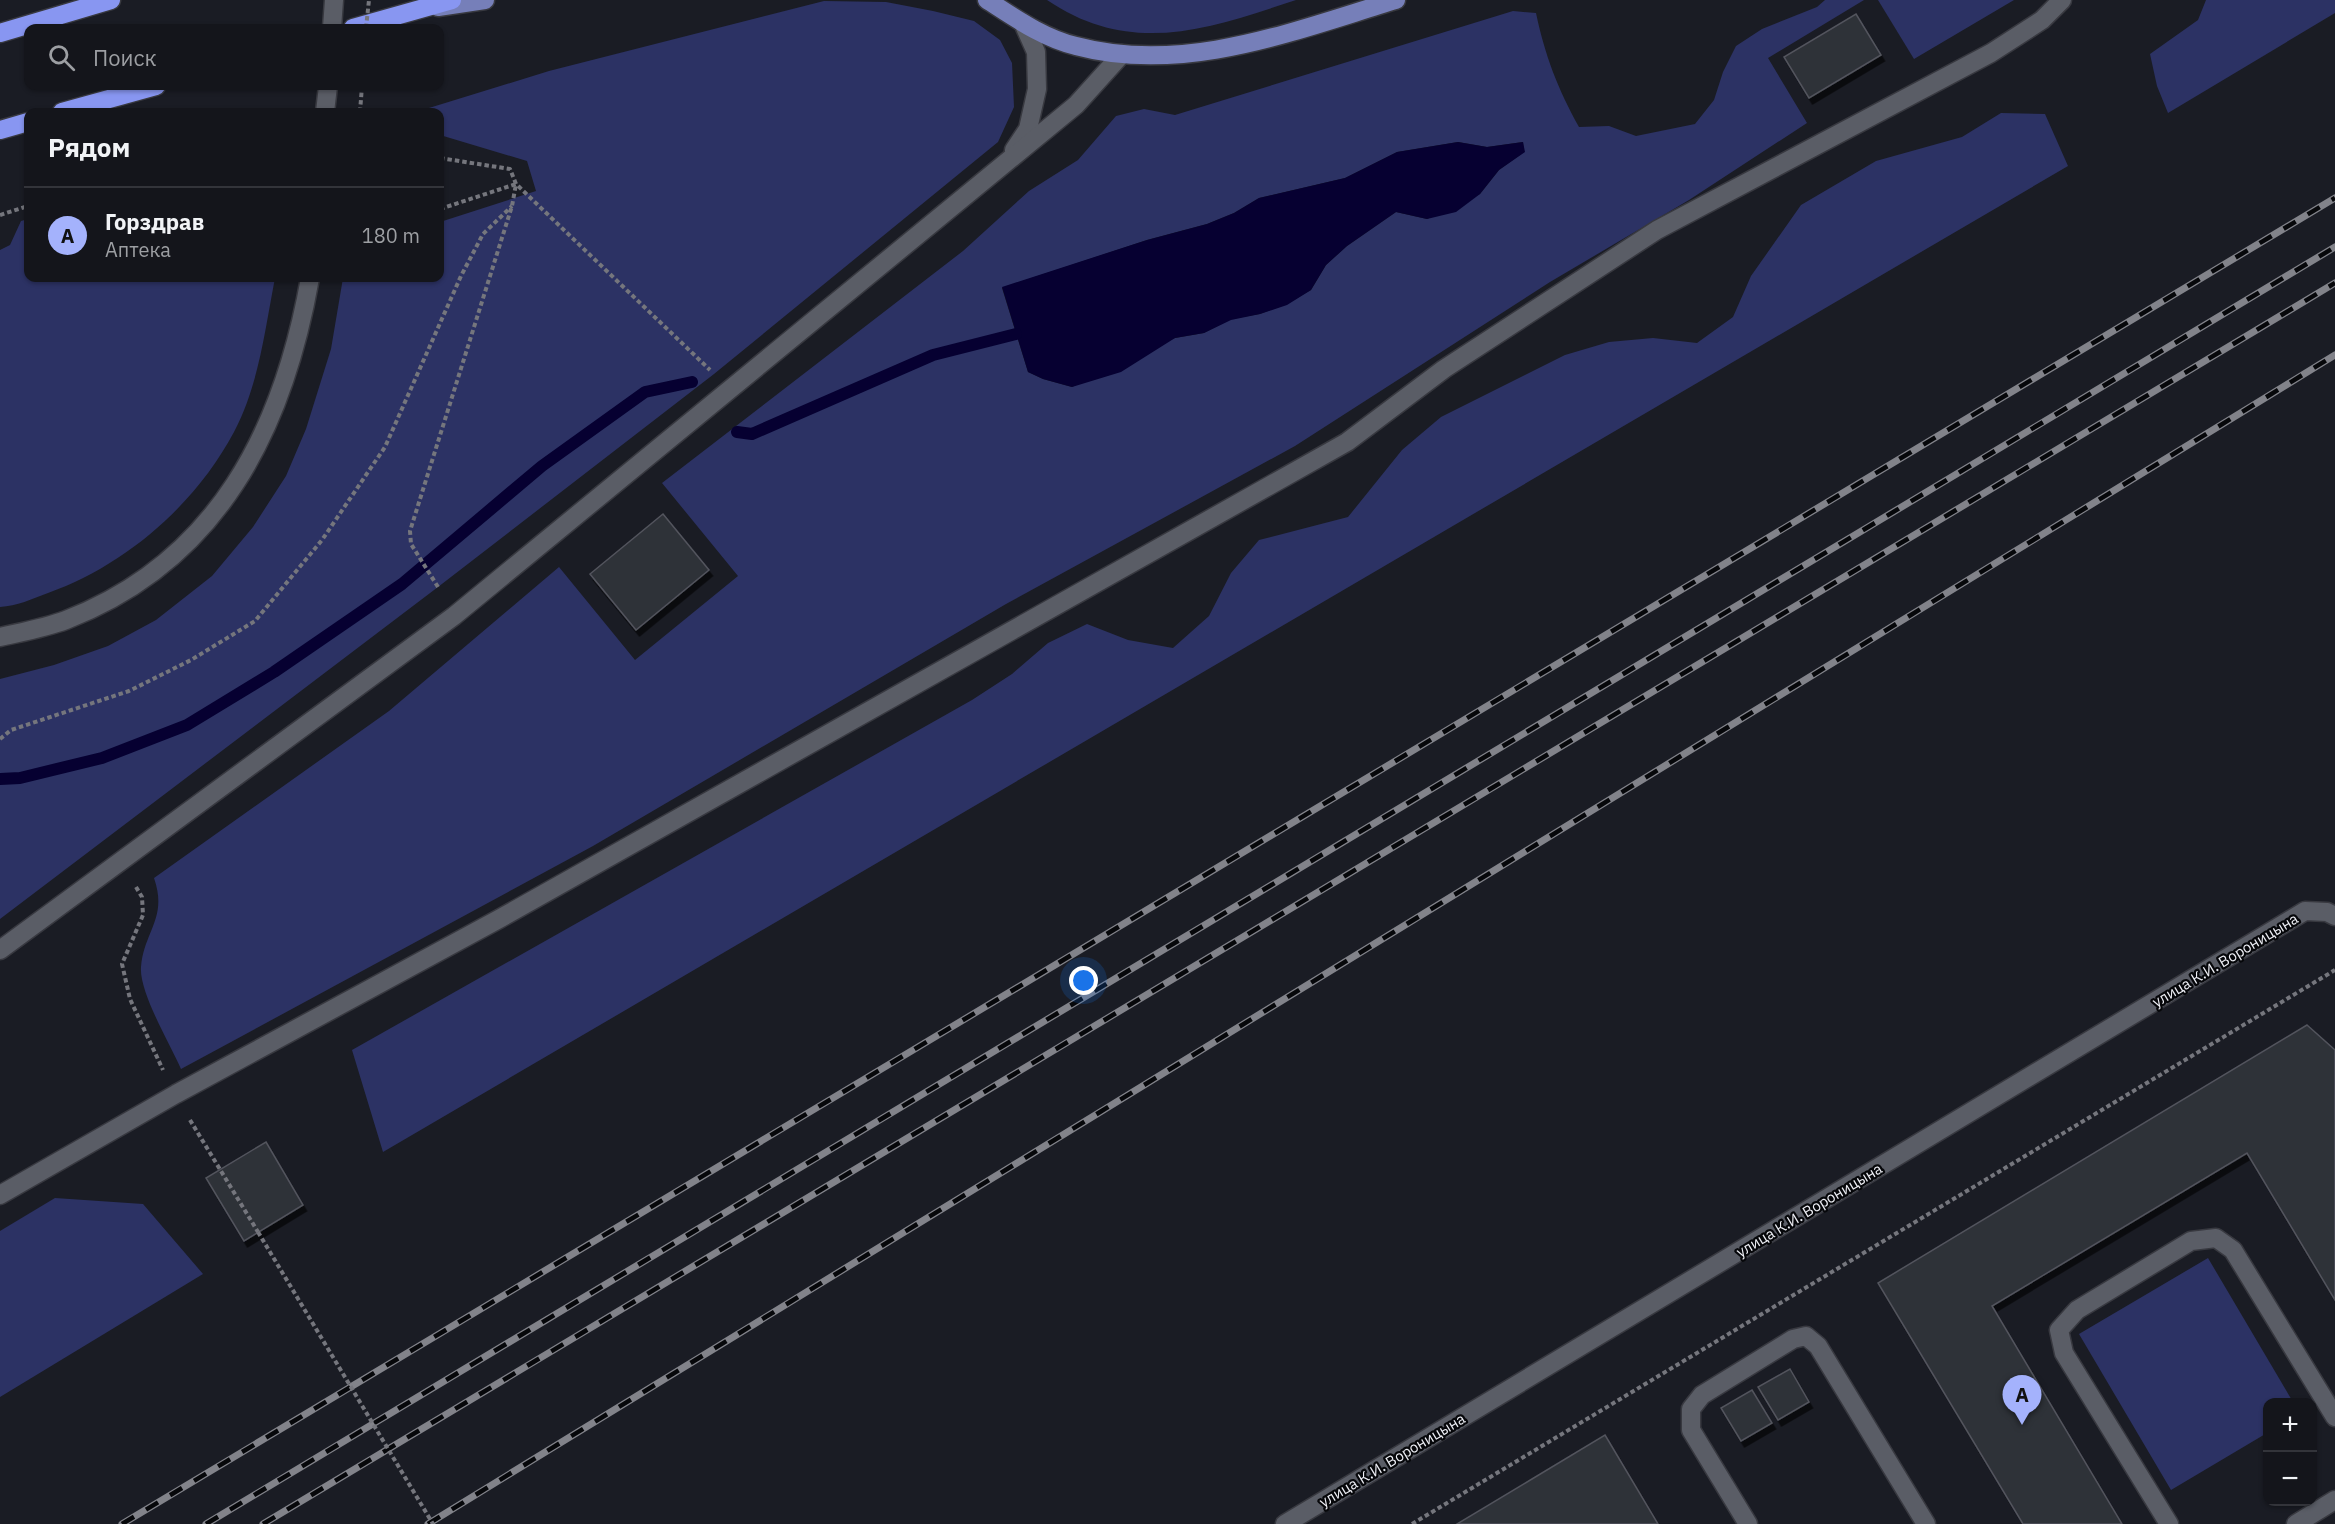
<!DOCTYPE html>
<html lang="ru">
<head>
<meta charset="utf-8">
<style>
  :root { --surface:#14151b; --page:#212228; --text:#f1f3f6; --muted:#9d9fa3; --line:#33343a; --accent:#a4b2fc }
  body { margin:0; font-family:"IBM Plex Sans",sans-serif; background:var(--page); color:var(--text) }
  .controls { position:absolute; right:18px; bottom:18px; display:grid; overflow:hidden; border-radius:12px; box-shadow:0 2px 4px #0004 }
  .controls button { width:54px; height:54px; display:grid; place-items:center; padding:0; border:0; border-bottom:2px solid var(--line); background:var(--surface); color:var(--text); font:30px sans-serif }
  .you { position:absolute; left:1084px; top:981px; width:21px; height:21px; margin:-15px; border:4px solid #fff; border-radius:50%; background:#1a73e8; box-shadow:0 0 0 9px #1a73e833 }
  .badge { display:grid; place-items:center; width:39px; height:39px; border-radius:50%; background:var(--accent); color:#111; font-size:20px; font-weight:700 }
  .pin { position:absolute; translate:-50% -50px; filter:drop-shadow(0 2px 3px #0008) }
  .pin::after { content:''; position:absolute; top:32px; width:21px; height:18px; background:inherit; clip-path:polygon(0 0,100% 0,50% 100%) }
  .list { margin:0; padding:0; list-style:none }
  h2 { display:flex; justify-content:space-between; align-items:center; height:78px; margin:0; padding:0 24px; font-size:26px }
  h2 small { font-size:20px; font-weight:400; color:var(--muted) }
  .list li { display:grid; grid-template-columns:39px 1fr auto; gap:18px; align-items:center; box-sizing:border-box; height:96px; padding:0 24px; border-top:2px solid var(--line) }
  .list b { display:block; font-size:22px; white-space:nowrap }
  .list p { margin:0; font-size:20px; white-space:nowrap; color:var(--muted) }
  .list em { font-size:20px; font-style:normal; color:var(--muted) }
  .icon { flex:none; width:33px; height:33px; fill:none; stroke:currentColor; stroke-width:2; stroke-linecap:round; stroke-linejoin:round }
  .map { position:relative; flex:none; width:2335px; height:1524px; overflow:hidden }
  .search { position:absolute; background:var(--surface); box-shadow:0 2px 4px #0004; left:24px; top:24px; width:420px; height:66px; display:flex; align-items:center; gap:15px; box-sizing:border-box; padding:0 21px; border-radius:12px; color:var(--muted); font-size:22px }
  .panel { position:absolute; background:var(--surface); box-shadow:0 2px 4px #0004; left:24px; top:108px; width:420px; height:174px; border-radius:12px }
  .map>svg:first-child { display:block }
</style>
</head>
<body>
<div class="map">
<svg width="2335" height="1524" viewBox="0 0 2335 1524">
  <defs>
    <filter id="shadow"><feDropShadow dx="3.5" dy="6" stdDeviation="0" flood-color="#0009"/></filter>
  </defs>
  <rect width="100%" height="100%" fill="#1a1c24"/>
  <g fill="#2c3264" fill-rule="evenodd">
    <path d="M 1047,0 L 1296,0 C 1208,29 1131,57 1047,0 Z"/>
    <path d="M 1825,0 L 1864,0 L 1768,58 L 1807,123 L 1689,200 L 1550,282 L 1295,446 L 1006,604 L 593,846 L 181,1069 C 170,1044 139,992 141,967 C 144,931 168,918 154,878 L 389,711 L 559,567 L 635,660 L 738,576 L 662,483 L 963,251 L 1029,191 L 1078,160 L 1116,116 L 1144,109 L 1175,115 L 1513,11 L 1536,13 C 1545,56 1558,89 1579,127 L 1609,126 L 1636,136 L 1695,124 L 1714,100 L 1723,72 L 1736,46 L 1762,29 L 1817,7 ZM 1458,142 L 1487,147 L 1523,142 L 1524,152 L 1499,170 L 1480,194 L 1427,219 L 1396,212 L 1347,246 L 1326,265 L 1311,290 L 1287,304 L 1260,314 L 1231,319 L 1204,333 L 1175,338 L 1072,387 L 1043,379 L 1028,372 L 1002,288 L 1147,240 L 1207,224 L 1234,213 L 1259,198 L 1345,178 L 1397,152 Z"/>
    <path d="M 1878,0 L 2014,0 L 1914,59 Z"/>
    <path d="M 2206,0 L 2335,0 L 2335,13 L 2168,113 L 2157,86 L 2150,54 L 2198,20 Z"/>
    <path d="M 824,1 L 886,2 L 933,11 L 974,21 L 1000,40 L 1012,63 L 1014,107 L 998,142 L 714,374 L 438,587 L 0,919 L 0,679 L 54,665 L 108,646 L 156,620 L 212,576 L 253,527 L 286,476 L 306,429 L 331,349 L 343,278 L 440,278 L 440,222 L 536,191 L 527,161 L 440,135 L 440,112 L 416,112 L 549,71 Z"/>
    <path d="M 2001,113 L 2045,114 L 2068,166 L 383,1152 L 352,1050 L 972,700 L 1012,674 L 1048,643 L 1087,624 L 1128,640 L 1173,648 L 1209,616 L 1231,573 L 1259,540 L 1348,517 L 1402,450 L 1441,417 L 1565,355 L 1609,342 L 1653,338 L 1697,343 L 1733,317 L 1751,276 L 1801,205 L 1876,161 L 1962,137 Z"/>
    <path d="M 28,219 L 28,278 L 275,278 C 265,329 259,385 234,432 C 195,505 126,565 48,593 C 32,599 17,606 0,607 L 0,250 L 10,245 L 21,221 Z"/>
    <path d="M 55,1198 L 143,1204 L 203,1274 L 0,1397 L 0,1231 Z"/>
    <path d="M 2208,1258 L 2293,1402 L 2268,1402 L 2267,1433 L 2171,1490 L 2079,1334 Z"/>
  </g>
  <path fill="#060031" d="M 1458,142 L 1487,147 L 1523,142 L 1525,152 L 1499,170 L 1480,194 L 1456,212 L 1427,219 L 1396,212 L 1347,246 L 1326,265 L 1311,290 L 1287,305 L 1260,314 L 1231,320 L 1204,333 L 1175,338 L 1121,372 L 1072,387 L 1043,379 L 1028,372 L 1002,287 L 1147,240 L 1207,224 L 1234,213 L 1259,198 L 1345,178 L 1397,152 Z"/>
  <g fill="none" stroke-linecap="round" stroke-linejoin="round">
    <g stroke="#060031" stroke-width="12">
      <path d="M 737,432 L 752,434 L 933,355 L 1016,334"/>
      <path d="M 0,779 L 20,778 L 102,758 L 187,725 L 274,672 L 402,584 L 542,466 L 645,392 L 692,382"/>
    </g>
  </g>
  <g fill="#2f3139" stroke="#52545d" stroke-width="1.5" filter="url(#shadow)">
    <path d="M 1856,14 L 1881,55 L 1809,98 L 1784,57 Z"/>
    <path d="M 663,514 L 709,570 L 636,630 L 590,574 Z"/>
    <path d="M 2307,1025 L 2335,1050 L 2335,1300 L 2247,1153 L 1992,1306 L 2122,1524 L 2023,1524 L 1878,1283 Z"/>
    <path d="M 266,1142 L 303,1205 L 244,1241 L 206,1178 Z"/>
    <path d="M 1790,1369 L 1809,1402 L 1778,1420 L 1758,1387 Z"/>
    <path d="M 1752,1390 L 1772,1423 L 1741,1441 L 1721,1408 Z"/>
    <path d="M 1605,1435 L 1658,1524 L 1457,1524 L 1532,1479 Z"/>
  </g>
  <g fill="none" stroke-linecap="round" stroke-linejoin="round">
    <g stroke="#383940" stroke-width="21">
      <g id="minor">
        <path d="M 332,28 L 334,0"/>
        <path d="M 325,112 L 328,86"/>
        <path d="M 1014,150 L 1028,129 L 1037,89 L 1036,52 L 1023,23"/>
        <path d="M 0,637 C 22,632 45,628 66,620 C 218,561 283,430 310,278"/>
        <path d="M 0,950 L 454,616 L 1076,105 L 1122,54"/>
        <path d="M 0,1195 L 176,1094 L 499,919 L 1347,442 L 1444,369 L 1657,230 L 1991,53 L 2042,20 L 2062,0"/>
        <path d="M 1285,1524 L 2305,911 L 2327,912 L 2335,916"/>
        <path d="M 1748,1524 L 1691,1430 L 1691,1409 L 1702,1395 L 1793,1339 L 1806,1336 L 1818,1346 L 1926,1524"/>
        <path d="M 2169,1524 L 2064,1353 L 2059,1330 L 2077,1310 L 2191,1241 L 2216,1238 L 2233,1250 L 2335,1417"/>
        <path d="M 2296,1524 L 2335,1500"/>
      </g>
    </g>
    <g stroke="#383940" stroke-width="21">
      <g id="major">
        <path d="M 987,0 C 1015,18 1043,38 1076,46 C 1184,75 1293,31 1396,0"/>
        <path d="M 438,7 L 485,0"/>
      </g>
    </g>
    <g stroke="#383940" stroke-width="21">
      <g id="highway">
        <path d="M 353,28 L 452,0"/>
        <path d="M 0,33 L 111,0"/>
        <path d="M 62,112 L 156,86"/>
        <path d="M 0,130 L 28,122"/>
      </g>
    </g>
    <g stroke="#75767d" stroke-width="4" stroke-dasharray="4.5 3" stroke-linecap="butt">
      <path d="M 360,112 L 362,86"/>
      <path d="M 440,158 L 510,169 L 516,184 L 710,370"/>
      <path d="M 440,209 L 516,184"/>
      <path d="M 0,215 L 28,206"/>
      <path d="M 438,587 L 411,544 L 410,531 L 512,206 L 516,184"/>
      <path d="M 0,739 L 11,730 L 129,691 L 191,660 L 255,621 L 322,540 L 385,447 L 461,276 L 483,234 L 512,206"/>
      <path d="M 136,887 L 142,897 L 143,915 L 122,964 L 130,999 L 163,1070"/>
      <path d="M 190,1120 L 258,1232"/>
      <path d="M 1412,1524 L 2335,970"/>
    </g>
    <use href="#minor" stroke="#5a5d66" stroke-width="18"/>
    <use href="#major" stroke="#767fb9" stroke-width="18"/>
    <use href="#highway" stroke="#8896f1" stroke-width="18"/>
    <g stroke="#82838a" stroke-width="7">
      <g id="rail">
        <path d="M 122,1524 L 2335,198"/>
        <path d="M 206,1524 L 2335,247"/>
        <path d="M 263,1524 L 2335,283"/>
        <path d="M 428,1524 L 2335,355"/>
      </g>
    </g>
    <use href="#rail" stroke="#06070a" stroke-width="4.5" stroke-dasharray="14" stroke-linecap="butt"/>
    <g stroke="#75767d" stroke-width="4" stroke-dasharray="4.5 3" stroke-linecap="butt">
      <path d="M 366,28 L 369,0"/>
      <path d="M 258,1232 L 433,1524"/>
    </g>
  </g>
  <g text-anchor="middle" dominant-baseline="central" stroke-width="4.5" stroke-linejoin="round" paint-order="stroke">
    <g font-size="15" fill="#eff0f6" stroke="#06070a">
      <text transform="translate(2225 960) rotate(-31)">улица К.И. Вороницына</text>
      <text transform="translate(1809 1210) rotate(-31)">улица К.И. Вороницына</text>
      <text transform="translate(1392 1460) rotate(-31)">улица К.И. Вороницына</text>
    </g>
  </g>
</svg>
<div class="controls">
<button>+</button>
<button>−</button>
</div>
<div class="you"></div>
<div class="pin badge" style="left:2022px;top:1425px">A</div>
<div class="search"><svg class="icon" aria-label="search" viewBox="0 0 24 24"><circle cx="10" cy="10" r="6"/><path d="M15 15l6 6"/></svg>Поиск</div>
<section class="panel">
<h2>Рядом<small></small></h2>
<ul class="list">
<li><span class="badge">A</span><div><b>Горздрав</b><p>Аптека</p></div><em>180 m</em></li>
</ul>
</section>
</div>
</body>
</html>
